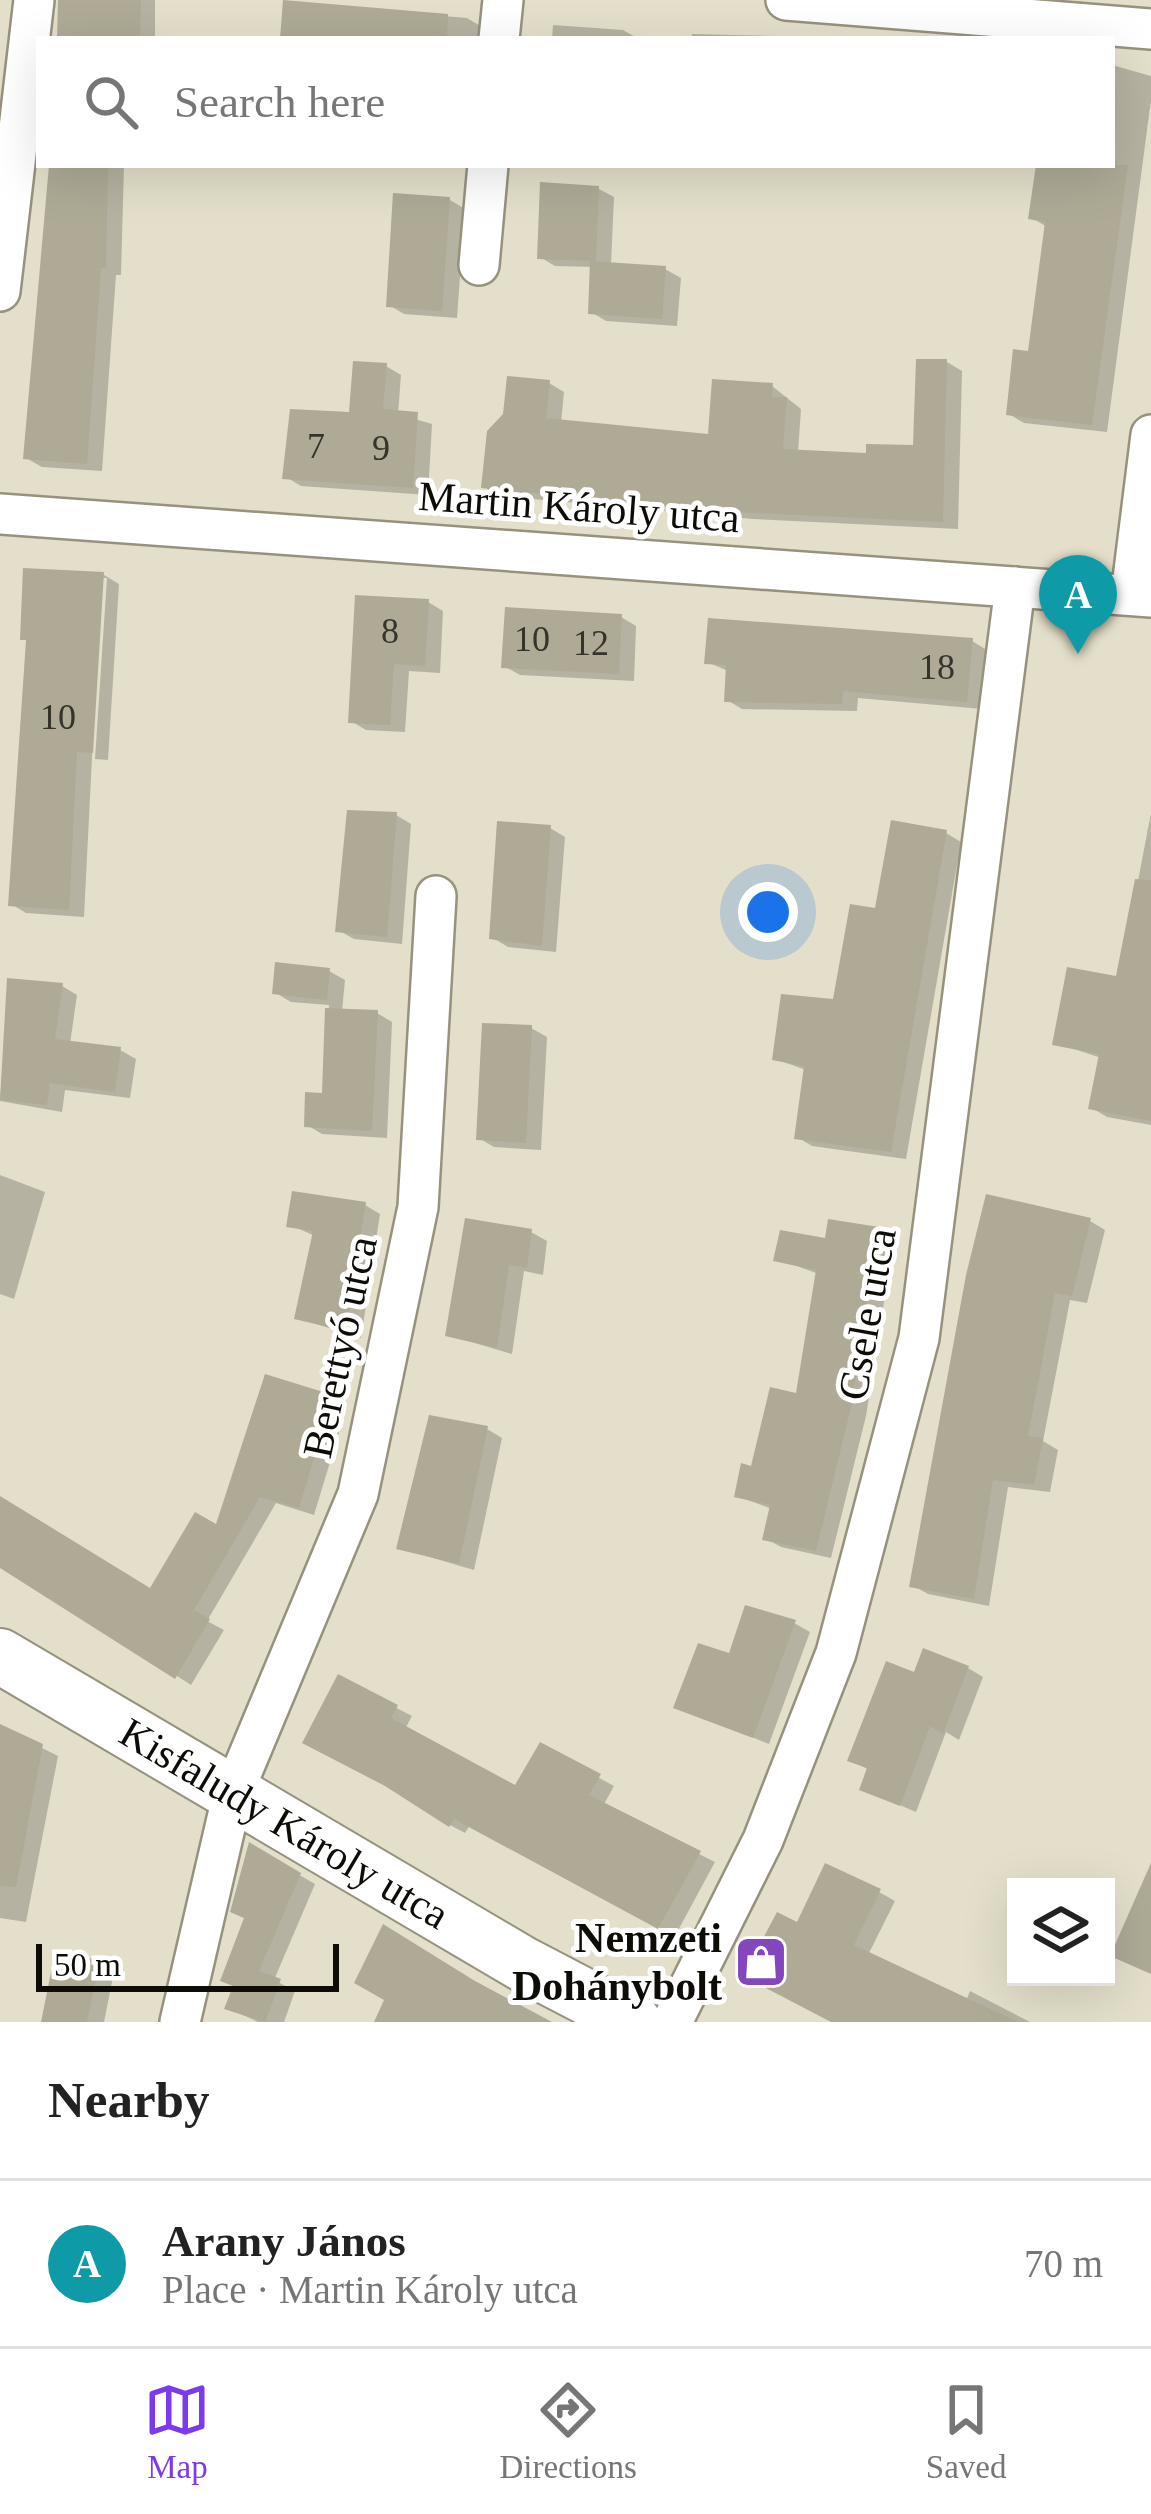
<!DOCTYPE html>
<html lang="en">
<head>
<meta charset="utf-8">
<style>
  :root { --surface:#fff; --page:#f2f2f2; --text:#222; --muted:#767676; --line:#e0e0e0; --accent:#7c3aed }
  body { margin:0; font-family:Georgia,serif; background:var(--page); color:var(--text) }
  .controls { position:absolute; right:36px; bottom:36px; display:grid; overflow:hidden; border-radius:0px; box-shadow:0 12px 48px #0002 }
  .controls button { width:108px; height:108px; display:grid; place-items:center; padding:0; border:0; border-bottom:3px solid var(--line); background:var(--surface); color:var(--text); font:60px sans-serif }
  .scale { position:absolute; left:36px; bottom:30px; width:303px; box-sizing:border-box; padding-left:12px; border:6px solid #0d0c06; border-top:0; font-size:33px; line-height:42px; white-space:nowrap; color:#0d0c06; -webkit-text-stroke:9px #fff; paint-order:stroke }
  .you { position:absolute; left:768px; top:912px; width:42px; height:42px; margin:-30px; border:9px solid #fff; border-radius:50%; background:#1a73e8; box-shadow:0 0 0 18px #1a73e833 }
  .badge { display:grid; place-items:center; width:78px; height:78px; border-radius:50%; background:var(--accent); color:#fff; font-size:39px; font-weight:700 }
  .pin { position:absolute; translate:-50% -99px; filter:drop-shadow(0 3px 6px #0008) }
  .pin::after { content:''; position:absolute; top:63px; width:42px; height:36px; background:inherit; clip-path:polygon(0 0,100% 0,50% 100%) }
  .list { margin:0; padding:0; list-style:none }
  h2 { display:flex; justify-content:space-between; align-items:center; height:156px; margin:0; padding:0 48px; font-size:51px }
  h2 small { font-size:39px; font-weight:400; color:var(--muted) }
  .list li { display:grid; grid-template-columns:78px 1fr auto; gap:36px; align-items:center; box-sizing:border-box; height:168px; padding:0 48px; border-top:3px solid var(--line) }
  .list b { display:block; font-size:45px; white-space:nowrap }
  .list p { margin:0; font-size:39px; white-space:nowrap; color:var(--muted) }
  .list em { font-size:39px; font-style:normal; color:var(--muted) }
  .icon { flex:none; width:66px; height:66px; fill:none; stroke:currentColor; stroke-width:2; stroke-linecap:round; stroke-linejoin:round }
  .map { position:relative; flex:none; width:1151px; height:2022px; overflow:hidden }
  .search { position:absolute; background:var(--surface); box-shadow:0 12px 48px #0002; left:36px; right:36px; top:36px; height:132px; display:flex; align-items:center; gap:30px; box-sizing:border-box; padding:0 42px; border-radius:0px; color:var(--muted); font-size:45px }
  .sheet { height:324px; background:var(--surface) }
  nav { display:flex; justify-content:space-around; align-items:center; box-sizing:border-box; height:168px; border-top:3px solid var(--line); background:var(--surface); font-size:33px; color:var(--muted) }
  nav a { display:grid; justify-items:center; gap:6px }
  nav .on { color:var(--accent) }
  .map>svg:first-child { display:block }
</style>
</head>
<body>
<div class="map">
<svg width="1151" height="2022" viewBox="0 0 1151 2022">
  <rect width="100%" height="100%" fill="#e3dfca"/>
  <g fill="#0003">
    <path d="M 61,0 L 155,0 L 155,39 L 60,39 Z"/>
    <path d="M 286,3 L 467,18 L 482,27 L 481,39 L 283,39 Z"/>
    <path d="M 553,25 L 623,30 L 639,39 L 552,39 Z"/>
    <path d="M 692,34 L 853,38 L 855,39 L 691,39 Z"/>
    <path d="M 1112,65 L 1151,76 L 1151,100 L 1107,432 L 1024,423 L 1009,414 L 1030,354 L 1047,227 L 1032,218 L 1039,165 L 1112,165 Z"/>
    <path d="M 51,165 L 124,165 L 121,275 L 116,275 L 102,471 L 42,467 L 26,458 Z"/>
    <path d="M 599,189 L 614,197 L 611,265 L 665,269 L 681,278 L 677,326 L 606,321 L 591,312 L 593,267 L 555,266 L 540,257 Z"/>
    <path d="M 450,200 L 465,209 L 457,318 L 404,314 L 389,305 Z"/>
    <path d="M 947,362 L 962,371 L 958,529 L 753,519 L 500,496 L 484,487 L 549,383 L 564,392 L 561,423 L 711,438 L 772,386 L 801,409 L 798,453 L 869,456 L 916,448 Z"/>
    <path d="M 386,366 L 401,375 L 398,414 L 432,424 L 428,495 L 301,486 L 286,477 L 352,415 Z"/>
    <path d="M 104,575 L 119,584 L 108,760 L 95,759 L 107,578 L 101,578 L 84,917 L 26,913 L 11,904 L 29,642 L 23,638 Z"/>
    <path d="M 428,602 L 443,611 L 440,673 L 409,671 L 405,732 L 366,730 L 351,721 Z"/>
    <path d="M 621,617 L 636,626 L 634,681 L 520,675 L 504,666 Z"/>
    <path d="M 972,641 L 987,650 L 982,709 L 858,698 L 857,711 L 742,709 L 727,700 L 728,671 L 707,662 Z"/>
    <path d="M 1151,813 L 1151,1125 L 1107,1117 L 1092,1108 L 1101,1058 L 1056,1043 L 1119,980 Z"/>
    <path d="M 396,815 L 411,824 L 402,944 L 354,939 L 338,930 Z"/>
    <path d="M 550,828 L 565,837 L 556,952 L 508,947 L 493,938 Z"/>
    <path d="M 946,833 L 961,842 L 906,1159 L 812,1146 L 797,1137 L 806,1070 L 775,1059 L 835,1002 L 878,912 Z"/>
    <path d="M 329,971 L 345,980 L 342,1011 L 377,1013 L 392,1022 L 387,1138 L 322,1134 L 307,1125 L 325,1096 L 329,1005 L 291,1002 L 276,993 Z"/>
    <path d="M 9,981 L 62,986 L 77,995 L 70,1044 L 120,1050 L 136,1059 L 130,1098 L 65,1090 L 62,1112 L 0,1101 Z"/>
    <path d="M 531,1028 L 547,1037 L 541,1150 L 494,1147 L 479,1138 Z"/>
    <path d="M 0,1175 L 45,1192 L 14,1299 L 0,1294 Z"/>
    <path d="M 365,1205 L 380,1214 L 361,1338 L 297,1318 L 315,1236 L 290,1225 Z"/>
    <path d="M 1090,1221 L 1105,1230 L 1087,1303 L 1070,1300 L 1043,1441 L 1058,1450 L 1050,1492 L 1008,1487 L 989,1606 L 928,1594 L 912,1585 Z"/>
    <path d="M 878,1230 L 894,1239 L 866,1416 L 831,1558 L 781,1547 L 765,1538 L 772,1509 L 737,1496 L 798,1397 L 819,1274 L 777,1259 Z"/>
    <path d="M 531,1232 L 547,1241 L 543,1275 L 524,1271 L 512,1354 L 448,1335 Z"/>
    <path d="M 331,1397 L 347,1406 L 314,1515 L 276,1503 L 207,1621 L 224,1630 L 191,1685 L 0,1562 L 0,1498 L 151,1592 L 218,1529 Z"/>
    <path d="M 487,1429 L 502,1438 L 474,1570 L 399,1548 Z"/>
    <path d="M 794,1623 L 810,1632 L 769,1744 L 677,1707 Z"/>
    <path d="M 968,1668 L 983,1677 L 959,1740 L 946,1732 L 916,1812 L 862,1789 L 869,1770 L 851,1760 L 916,1676 Z"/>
    <path d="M 339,1678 L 412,1716 L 405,1729 L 516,1789 L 541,1746 L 614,1786 L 603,1806 L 715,1862 L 675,1936 L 470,1825 L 465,1833 L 450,1825 Z"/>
    <path d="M 0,1727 L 58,1756 L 26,1922 L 0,1918 Z"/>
    <path d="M 251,1847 L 315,1884 L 274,1980 L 295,1991 L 284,2022 L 258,2022 L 228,2008 L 247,1919 Z"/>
    <path d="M 879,1892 L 895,1901 L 868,1955 L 966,2001 L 970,1991 L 1030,2022 L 835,2022 L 798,1926 Z"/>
    <path d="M 99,1963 L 114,1972 L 104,2022 L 44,2022 Z"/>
  </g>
  <g fill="#aeaa96">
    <path d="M 58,0 L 141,0 L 140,39 L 57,39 Z"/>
    <path d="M 283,0 L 448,14 L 447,39 L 280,39 Z"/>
    <path d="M 49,165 L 108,165 L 106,268 L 101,268 L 87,464 L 23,459 Z"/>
    <path d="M 1036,165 L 1128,165 L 1092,425 L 1006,415 L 1013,349 L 1028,351 L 1045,222 L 1028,219 Z"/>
    <path d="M 540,182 L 599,186 L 596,261 L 537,259 Z"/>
    <path d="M 393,193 L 450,197 L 442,311 L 386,307 Z"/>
    <path d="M 590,261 L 666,266 L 662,319 L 588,314 Z"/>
    <path d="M 916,359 L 947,359 L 943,522 L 735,512 L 481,488 L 487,431 L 503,414 L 507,376 L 550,380 L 546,418 L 708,434 L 712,379 L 773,383 L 772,397 L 787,397 L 783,449 L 866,453 L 866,444 L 913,445 Z"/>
    <path d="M 353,361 L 387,363 L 383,409 L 418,412 L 413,488 L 282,479 L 290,409 L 349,412 Z"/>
    <path d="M 23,568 L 104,572 L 93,753 L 77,752 L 69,910 L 8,906 L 26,640 L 20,640 Z"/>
    <path d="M 355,595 L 429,599 L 425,666 L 394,664 L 390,725 L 348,723 Z"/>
    <path d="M 505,607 L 622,614 L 619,674 L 501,668 Z"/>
    <path d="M 708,618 L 973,638 L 967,702 L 843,691 L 842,704 L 724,702 L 726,665 L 704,664 Z"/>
    <path d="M 347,810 L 397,812 L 387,937 L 335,932 Z"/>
    <path d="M 891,820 L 947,830 L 891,1152 L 794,1139 L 804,1066 L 772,1060 L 781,994 L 833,999 L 850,904 L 875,908 Z"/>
    <path d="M 497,821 L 551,825 L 542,946 L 489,939 Z"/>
    <path d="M 1135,879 L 1151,880 L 1151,1121 L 1088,1109 L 1099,1054 L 1052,1045 L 1067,967 L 1116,976 Z"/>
    <path d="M 275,962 L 330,968 L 327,1000 L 272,994 Z"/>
    <path d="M 7,978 L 63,983 L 55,1039 L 121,1047 L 115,1092 L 50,1083 L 47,1105 L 0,1100 Z"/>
    <path d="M 325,1008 L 378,1010 L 372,1131 L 304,1127 L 305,1092 L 322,1093 Z"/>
    <path d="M 482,1023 L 532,1025 L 526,1143 L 476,1140 Z"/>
    <path d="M 292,1191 L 366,1202 L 346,1331 L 294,1319 L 313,1231 L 286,1227 Z"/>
    <path d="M 986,1194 L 1091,1218 L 1072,1296 L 1055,1293 L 1028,1436 L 1043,1438 L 1034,1485 L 993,1480 L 974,1599 L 909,1587 L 966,1275 Z"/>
    <path d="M 465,1218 L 532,1229 L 527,1268 L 509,1265 L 497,1348 L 445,1336 Z"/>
    <path d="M 828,1219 L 879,1227 L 851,1407 L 816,1551 L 762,1540 L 770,1505 L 734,1497 L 741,1463 L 751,1466 L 770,1387 L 796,1393 L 816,1270 L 773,1261 L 780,1230 L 825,1238 Z"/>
    <path d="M 265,1374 L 333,1395 L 299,1508 L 260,1497 L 194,1610 L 210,1619 L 175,1679 L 0,1568 L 0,1496 L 150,1588 L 195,1512 L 216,1524 Z"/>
    <path d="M 429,1415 L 488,1426 L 459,1564 L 396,1549 Z"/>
    <path d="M 745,1605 L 796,1620 L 753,1738 L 673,1708 L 698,1643 L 729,1653 Z"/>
    <path d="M 923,1648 L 969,1666 L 943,1734 L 930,1726 L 900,1806 L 859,1790 L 867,1768 L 847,1761 L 886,1661 L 914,1672 Z"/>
    <path d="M 338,1674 L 398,1705 L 391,1718 L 515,1785 L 540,1742 L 601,1774 L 589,1795 L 701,1851 L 658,1929 L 454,1819 L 449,1827 L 385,1786 L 302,1743 Z"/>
    <path d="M 0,1724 L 43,1744 L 16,1887 L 0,1886 Z"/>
    <path d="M 249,1842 L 301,1873 L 259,1971 L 281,1979 L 265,2022 L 224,2009 L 233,1986 L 220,1981 L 244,1918 L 230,1912 Z"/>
    <path d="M 825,1863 L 881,1889 L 854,1945 L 1018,2022 L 831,2022 L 743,1976 L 777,1912 L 797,1922 Z"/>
    <path d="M 1151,1863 L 1151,1974 L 1110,1956 Z"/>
    <path d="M 383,1924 L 475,1981 L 552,2022 L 374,2022 L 384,2000 L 354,1983 Z"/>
    <path d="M 55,1952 L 100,1960 L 87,2022 L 41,2022 Z"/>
  </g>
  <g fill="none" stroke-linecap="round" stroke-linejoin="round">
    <g stroke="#96927e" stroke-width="44">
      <g id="minor">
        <path d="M 786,0 L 1151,29"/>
        <path d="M 499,39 L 503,0"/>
        <path d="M 479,265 L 488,165"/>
        <path d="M 0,291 L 34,0"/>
        <path d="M 0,514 L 1151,597"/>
        <path d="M 1131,595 L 1151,435"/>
        <path d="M 180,2022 L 233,1793 L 358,1494 L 418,1207 L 436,896"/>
        <path d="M 672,2022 L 763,1840 L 836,1653 L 919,1338 L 1015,587"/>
      </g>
    </g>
    <g stroke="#96927e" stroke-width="58">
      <g id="secondary">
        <path id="s1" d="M 0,1656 L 523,1964 L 634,2022"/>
      </g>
    </g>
    <use href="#minor" stroke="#fff" stroke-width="39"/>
    <use href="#secondary" stroke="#fff" stroke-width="54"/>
  </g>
  <defs>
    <g id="shop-square" transform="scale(2.7)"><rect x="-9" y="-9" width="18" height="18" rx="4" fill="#8346bc" stroke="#fff"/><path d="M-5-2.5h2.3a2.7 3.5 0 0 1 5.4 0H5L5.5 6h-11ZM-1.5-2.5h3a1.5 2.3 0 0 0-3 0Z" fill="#fff"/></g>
  </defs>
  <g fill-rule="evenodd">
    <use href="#shop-square" x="761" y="1962"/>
  </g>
  <g text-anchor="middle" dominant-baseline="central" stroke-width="10" stroke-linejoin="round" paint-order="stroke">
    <g font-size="36" fill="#35342a">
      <text x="316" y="446">7</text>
      <text x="381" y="448">9</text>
      <text x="390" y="631">8</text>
      <text x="532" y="639">10</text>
      <text x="591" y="643">12</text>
      <text x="937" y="667">18</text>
      <text x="58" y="717">10</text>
    </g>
    <g font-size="42" fill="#0d0c06" stroke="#fff">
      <text transform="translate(579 507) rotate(4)">Martin Károly utca</text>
      <text transform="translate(867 1314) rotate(-80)">Csele utca</text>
      <text transform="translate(340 1347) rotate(-78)">Berettyó utca</text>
      <text stroke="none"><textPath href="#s1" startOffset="330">Kisfaludy Károly utca</textPath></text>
    </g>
    <g font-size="42" font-weight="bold" fill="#0d0c06" stroke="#fff" text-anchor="end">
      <text x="722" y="1938">Nemzeti<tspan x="722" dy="48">Dohánybolt</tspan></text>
    </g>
  </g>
</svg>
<div class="controls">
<button><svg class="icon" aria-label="layers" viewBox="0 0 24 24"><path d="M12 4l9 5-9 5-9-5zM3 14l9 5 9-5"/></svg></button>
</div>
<div class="scale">50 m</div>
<div class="you"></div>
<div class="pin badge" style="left:1078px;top:654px;background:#0f9aa8">A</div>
<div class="search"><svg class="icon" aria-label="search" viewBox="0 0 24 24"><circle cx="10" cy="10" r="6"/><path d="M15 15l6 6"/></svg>Search here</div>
</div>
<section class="sheet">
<h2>Nearby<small></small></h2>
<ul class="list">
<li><span class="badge" style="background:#0f9aa8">A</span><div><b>Arany János</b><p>Place · Martin Károly utca</p></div><em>70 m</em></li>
</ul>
</section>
<nav>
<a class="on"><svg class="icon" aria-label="map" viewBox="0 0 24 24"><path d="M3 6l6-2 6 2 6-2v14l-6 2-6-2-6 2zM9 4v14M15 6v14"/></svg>Map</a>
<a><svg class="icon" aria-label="directions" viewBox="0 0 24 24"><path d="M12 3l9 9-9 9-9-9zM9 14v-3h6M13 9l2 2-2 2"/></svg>Directions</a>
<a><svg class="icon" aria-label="saved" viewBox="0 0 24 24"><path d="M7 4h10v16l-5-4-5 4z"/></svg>Saved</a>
</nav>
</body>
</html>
